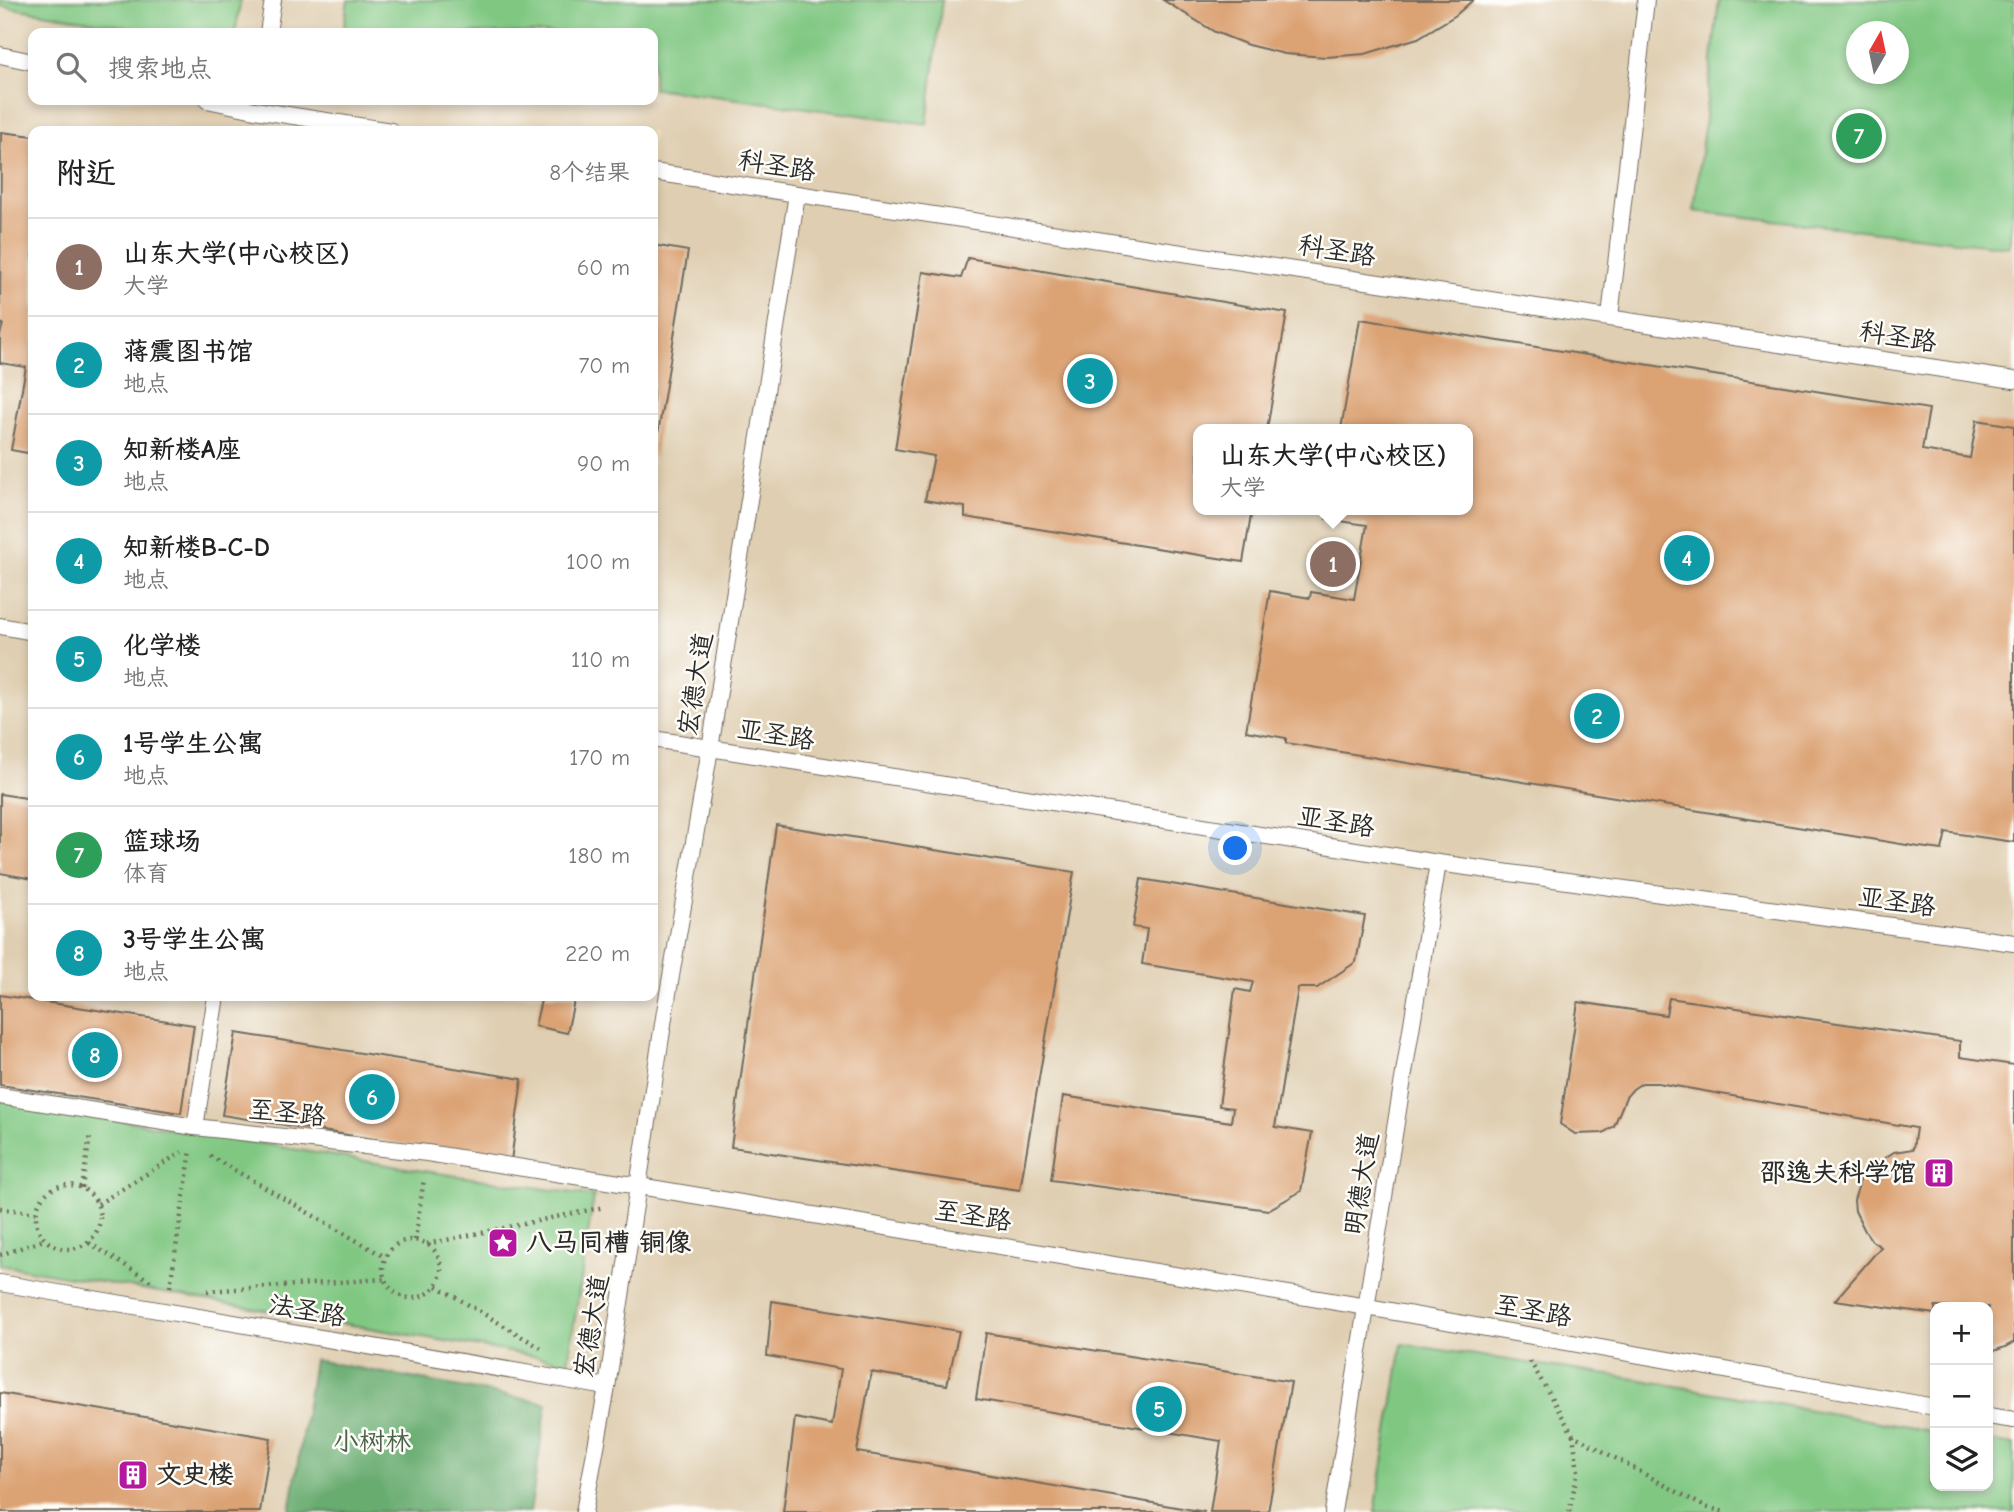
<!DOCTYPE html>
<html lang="zh">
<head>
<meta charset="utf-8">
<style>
  :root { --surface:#fff; --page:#f2f2f2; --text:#222; --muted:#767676; --line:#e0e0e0; --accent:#ea580c }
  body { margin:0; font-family:"Comic Neue","LXGW WenKai TC",sans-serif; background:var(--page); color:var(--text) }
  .controls { position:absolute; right:21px; bottom:21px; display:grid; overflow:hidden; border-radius:14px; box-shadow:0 4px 10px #0003 }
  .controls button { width:63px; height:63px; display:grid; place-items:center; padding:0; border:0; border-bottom:2px solid var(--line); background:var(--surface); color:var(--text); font:35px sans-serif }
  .compass { position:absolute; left:1846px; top:21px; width:63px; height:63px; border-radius:50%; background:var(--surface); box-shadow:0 4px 10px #0003; rotate:9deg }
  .you { position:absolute; left:1236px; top:849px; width:24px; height:24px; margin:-18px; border:5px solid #fff; border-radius:50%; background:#1a73e8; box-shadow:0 0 0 10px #1a73e833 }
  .badge { display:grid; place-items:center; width:46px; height:46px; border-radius:50%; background:var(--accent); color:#fff; font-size:23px; font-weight:700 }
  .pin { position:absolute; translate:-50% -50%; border:4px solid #fff; box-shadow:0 2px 7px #0006 }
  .popup { position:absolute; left:1193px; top:424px; width:280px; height:91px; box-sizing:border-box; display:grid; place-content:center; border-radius:14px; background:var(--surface); filter:drop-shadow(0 2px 5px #0005); font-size:23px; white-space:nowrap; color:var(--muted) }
  .popup b { font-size:26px; color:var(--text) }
  .popup::after { content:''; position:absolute; left:50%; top:100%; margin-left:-14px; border:14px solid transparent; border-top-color:var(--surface) }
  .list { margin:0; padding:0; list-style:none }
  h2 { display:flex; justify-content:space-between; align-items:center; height:91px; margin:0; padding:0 28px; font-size:30px }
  h2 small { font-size:23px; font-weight:400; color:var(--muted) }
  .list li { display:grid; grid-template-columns:46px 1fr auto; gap:21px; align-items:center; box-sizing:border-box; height:98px; padding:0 28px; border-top:2px solid var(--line) }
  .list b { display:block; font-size:26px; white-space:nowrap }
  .list p { margin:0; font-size:23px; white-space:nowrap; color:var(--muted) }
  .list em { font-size:23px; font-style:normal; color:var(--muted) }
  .icon { flex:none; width:38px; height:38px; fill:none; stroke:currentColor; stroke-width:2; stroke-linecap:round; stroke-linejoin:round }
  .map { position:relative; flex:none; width:2014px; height:1512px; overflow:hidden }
  .search { position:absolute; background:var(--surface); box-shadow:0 4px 10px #0003; left:28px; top:28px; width:630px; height:77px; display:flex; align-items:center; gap:18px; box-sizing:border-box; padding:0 24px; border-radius:14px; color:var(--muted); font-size:26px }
  .panel { position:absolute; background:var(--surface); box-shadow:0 4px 10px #0003; left:28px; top:126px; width:630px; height:875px; border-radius:14px }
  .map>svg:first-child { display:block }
</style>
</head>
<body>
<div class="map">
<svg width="2014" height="1512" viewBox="0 0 2014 1512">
  <rect width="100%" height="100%" fill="#fdfcf7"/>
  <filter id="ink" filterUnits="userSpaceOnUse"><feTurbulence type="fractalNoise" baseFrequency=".0143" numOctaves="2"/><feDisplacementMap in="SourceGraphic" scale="14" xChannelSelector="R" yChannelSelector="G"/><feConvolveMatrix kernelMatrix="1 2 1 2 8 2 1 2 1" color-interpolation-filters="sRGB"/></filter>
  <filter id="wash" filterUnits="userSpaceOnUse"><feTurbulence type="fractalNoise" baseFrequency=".00686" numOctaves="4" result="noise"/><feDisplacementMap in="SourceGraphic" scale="28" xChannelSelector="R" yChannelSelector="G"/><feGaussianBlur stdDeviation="1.57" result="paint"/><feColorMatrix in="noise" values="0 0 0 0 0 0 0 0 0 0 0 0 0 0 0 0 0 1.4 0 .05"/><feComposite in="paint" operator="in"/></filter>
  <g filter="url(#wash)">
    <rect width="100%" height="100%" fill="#efdcba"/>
    <path fill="#dfceb1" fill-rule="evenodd" d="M 0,0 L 2014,0 L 2014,1512 L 0,1512 ZM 1856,32 L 1898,32 L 1898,74 L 1856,74 ZM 33,33 L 653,33 L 653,100 L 33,100 ZM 33,131 L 653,131 L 653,996 L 33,996 ZM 1198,429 L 1468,429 L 1468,510 L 1198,510 ZM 1935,1307 L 1988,1307 L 1988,1486 L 1935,1486 Z"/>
    <g fill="#80c782" stroke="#567956" stroke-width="2" fill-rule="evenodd">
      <path d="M 0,0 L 241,0 L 235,33 L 164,33 L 0,6 Z"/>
      <path d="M 348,0 L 942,0 L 927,124 L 653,88 L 653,33 L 343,33 Z"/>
      <path d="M 1719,0 L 2014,0 L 2014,198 L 2009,247 L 1694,211 ZM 1856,32 L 1898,32 L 1898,74 L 1856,74 Z"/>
      <path d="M 0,1100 L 424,1171 L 594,1196 L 568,1362 L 0,1265 Z"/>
      <path d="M 1402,1344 L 1642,1380 L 1935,1432 L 1935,1486 L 1988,1486 L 1988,1441 L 2014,1445 L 2014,1512 L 1375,1512 Z"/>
    </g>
    <path fill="#68ac70" stroke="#4a6c4e" stroke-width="2" d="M 314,1360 L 547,1403 L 530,1512 L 290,1512 Z"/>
    <g id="blocks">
      <g fill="#dba273">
        <path d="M 1163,0 L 1473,0 L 1456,15 L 1418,38 L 1365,54 L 1326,57 L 1285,54 L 1248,45 L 1215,32 Z"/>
        <path d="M 1,132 L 33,136 L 33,454 L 11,450 L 26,367 L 0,363 L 0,335 L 3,324 L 0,323 Z"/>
        <path d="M 653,245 L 688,251 L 654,458 L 653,458 Z"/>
        <path d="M 968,258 L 1287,313 L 1267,429 L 1198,429 L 1198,510 L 1252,510 L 1243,562 L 965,517 L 965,507 L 925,500 L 934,456 L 895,449 L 923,272 L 961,278 Z"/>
        <path d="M 1360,319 L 1929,409 L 1922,450 L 1970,458 L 1977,420 L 2014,426 L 2014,842 L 1946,832 L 1942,850 L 1919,847 L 1286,743 L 1286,738 L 1246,731 L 1270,591 L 1310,598 L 1311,592 L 1354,599 L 1367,525 L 1326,519 L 1328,510 L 1468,510 L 1468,429 L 1341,429 Z"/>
        <path d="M 0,794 L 33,799 L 33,879 L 0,873 Z"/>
        <path d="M 776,825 L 1074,872 L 1020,1190 L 731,1147 Z"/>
        <path d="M 1141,879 L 1365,916 L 1356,962 L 1317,988 L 1298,988 L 1275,1127 L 1312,1133 L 1301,1191 L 1268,1210 L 1051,1180 L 1063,1096 L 1231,1122 L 1233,1108 L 1219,1106 L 1235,989 L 1250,992 L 1253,982 L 1142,964 L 1147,929 L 1133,927 Z"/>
        <path d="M 0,995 L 194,1025 L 181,1113 L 0,1085 Z"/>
        <path d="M 542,996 L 575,996 L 567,1033 L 535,1026 Z"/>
        <path d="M 1669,998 L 1960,1041 L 1960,1057 L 2014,1065 L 2014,1342 L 2005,1347 L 1988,1353 L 1988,1307 L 1935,1307 L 1935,1314 L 1835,1300 L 1881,1247 L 1872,1241 L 1865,1231 L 1855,1211 L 1854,1200 L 1861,1178 L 1868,1169 L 1894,1152 L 1913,1149 L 1916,1128 L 1658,1083 L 1642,1083 L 1633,1089 L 1626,1097 L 1614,1126 L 1603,1133 L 1575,1134 L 1560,1124 L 1578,1002 L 1666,1015 Z"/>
        <path d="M 236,1033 L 522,1079 L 511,1161 L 222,1115 Z"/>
        <path d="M 772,1301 L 959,1331 L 947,1385 L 871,1372 L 857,1452 L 1205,1512 L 783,1512 L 795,1418 L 832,1425 L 841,1369 L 767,1356 Z"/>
        <path d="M 986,1333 L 1291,1382 L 1268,1512 L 1210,1512 L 1221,1441 L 976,1399 Z"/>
        <path d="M 0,1393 L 271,1438 L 260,1512 L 0,1512 Z"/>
      </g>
    </g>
  </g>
  <g filter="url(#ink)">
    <use href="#blocks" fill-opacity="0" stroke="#70695d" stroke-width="2"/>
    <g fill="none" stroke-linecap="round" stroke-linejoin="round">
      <g stroke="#70695d" stroke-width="18">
        <g id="lane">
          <path d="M 268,33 L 273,0"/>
          <path d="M 0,55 L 33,62"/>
          <path d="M 207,100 L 255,110 L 391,131"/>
          <path d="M 653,172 L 2014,380"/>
          <path d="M 1610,317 L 1646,0"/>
          <path d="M 0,626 L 33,632"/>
          <path d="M 653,739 L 1438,863 L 2014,943"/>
          <path d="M 0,1096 L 195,1127 L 427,1153 L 639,1186 L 1367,1307 L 1935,1407"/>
          <path d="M 195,1127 L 216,996"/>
          <path d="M 0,1283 L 607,1387"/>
          <path d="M 1988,1416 L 2014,1420"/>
          <path d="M 584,1512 L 607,1387 L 665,1011 L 710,749 L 797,194"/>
          <path d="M 1333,1512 L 1438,863"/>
        </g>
      </g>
      <g stroke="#70695d" stroke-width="4.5" stroke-dasharray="2 5" stroke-linecap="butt">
        <path d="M 210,1156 L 385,1257"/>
        <circle cx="68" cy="1217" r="32"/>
        <path d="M 82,1188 L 90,1136"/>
        <path d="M 98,1204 L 182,1152"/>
        <path d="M 0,1208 L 36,1213"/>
        <circle cx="412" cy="1269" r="29"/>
        <path d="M 415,1240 L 424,1178"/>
        <path d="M 89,1243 L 152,1282"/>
        <path d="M 427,1244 L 604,1207"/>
        <path d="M 0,1255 L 44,1240"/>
        <path d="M 437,1286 L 541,1348"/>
        <path d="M 170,1287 L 191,1150"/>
        <path d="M 207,1291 L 384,1279"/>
        <path d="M 1530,1361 L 1573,1435 L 1705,1507 L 1725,1512"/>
        <path d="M 1569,1512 L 1578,1471 L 1573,1435"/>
      </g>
      <use href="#lane" stroke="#fff" stroke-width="16"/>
    </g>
  </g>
  <defs>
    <g id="building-square" transform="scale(1.575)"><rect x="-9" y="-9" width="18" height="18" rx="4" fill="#b5179e" stroke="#fdfcf7"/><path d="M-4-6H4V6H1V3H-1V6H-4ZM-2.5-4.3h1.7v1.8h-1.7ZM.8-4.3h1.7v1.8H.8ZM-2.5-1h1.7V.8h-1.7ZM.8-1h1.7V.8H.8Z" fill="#fff"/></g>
    <g id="sight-square" transform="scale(1.575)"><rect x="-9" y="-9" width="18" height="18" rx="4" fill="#b5179e" stroke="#fdfcf7"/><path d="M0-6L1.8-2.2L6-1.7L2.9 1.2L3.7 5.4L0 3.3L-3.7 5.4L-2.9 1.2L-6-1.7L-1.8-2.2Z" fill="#fff"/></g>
  </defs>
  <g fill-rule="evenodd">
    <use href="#building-square" x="1939" y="1173"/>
    <use href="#sight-square" x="503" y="1243"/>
    <use href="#building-square" x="133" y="1475"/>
  </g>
  <g text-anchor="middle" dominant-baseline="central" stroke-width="5" stroke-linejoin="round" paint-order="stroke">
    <g font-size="26" fill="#2b2b2b" stroke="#fdfcf7">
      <text transform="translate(777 166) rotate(9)">科圣路</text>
      <text transform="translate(1337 251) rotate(9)">科圣路</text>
      <text transform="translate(1898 337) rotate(9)">科圣路</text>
      <text transform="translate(696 684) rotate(-81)">宏德大道</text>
      <text transform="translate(776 735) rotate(9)">亚圣路</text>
      <text transform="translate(1336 822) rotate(9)">亚圣路</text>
      <text transform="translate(1897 902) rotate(8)">亚圣路</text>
      <text transform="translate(287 1113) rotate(6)">至圣路</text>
      <text transform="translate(1362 1184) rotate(-81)">明德大道</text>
      <text transform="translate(973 1216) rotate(9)">至圣路</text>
      <text transform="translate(307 1311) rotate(10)">法圣路</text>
      <text transform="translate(1533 1311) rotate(10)">至圣路</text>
      <text transform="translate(592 1326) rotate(-81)">宏德大道</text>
    </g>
    <g font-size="26" font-weight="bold" fill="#2b2b2b" stroke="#fdfcf7" text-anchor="start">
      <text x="1916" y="1173" text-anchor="end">邵逸夫科学馆</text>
      <text x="526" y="1243">八马同槽 铜像</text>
      <text x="156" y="1475">文史楼</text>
    </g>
    <g font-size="26" fill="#496249" stroke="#fdfcf7">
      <text x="372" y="1442">小树林</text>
    </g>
  </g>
</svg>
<div class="controls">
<button>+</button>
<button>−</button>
<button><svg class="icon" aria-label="layers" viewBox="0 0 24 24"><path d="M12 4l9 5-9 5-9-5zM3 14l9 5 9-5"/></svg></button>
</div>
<svg class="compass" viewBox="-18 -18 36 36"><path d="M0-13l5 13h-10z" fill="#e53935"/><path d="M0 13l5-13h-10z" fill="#767676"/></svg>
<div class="you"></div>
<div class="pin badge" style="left:1333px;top:564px;background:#8d6e63">1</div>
<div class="popup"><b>山东大学(中心校区)</b>大学</div>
<div class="pin badge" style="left:1597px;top:716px;background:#0f9aa8">2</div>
<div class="pin badge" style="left:1090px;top:381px;background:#0f9aa8">3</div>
<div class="pin badge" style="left:1687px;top:558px;background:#0f9aa8">4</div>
<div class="pin badge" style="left:1159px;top:1409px;background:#0f9aa8">5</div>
<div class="pin badge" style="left:372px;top:1097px;background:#0f9aa8">6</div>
<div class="pin badge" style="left:1859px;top:136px;background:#2e9e5b">7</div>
<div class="pin badge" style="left:95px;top:1055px;background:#0f9aa8">8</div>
<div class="search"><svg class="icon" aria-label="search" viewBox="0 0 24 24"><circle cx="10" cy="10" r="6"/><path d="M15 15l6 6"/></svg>搜索地点</div>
<section class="panel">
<h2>附近<small>8个结果</small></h2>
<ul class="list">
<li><span class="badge" style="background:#8d6e63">1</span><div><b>山东大学(中心校区)</b><p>大学</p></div><em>60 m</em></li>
<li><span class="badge" style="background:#0f9aa8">2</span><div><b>蒋震图书馆</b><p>地点</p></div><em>70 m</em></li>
<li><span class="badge" style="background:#0f9aa8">3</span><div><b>知新楼A座</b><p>地点</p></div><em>90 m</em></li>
<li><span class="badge" style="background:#0f9aa8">4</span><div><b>知新楼B-C-D</b><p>地点</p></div><em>100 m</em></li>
<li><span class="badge" style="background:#0f9aa8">5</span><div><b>化学楼</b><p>地点</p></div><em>110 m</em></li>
<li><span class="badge" style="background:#0f9aa8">6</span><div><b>1号学生公寓</b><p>地点</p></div><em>170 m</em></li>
<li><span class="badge" style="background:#2e9e5b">7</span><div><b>篮球场</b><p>体育</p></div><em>180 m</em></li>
<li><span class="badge" style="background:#0f9aa8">8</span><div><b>3号学生公寓</b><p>地点</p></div><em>220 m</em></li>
</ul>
</section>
</div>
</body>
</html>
